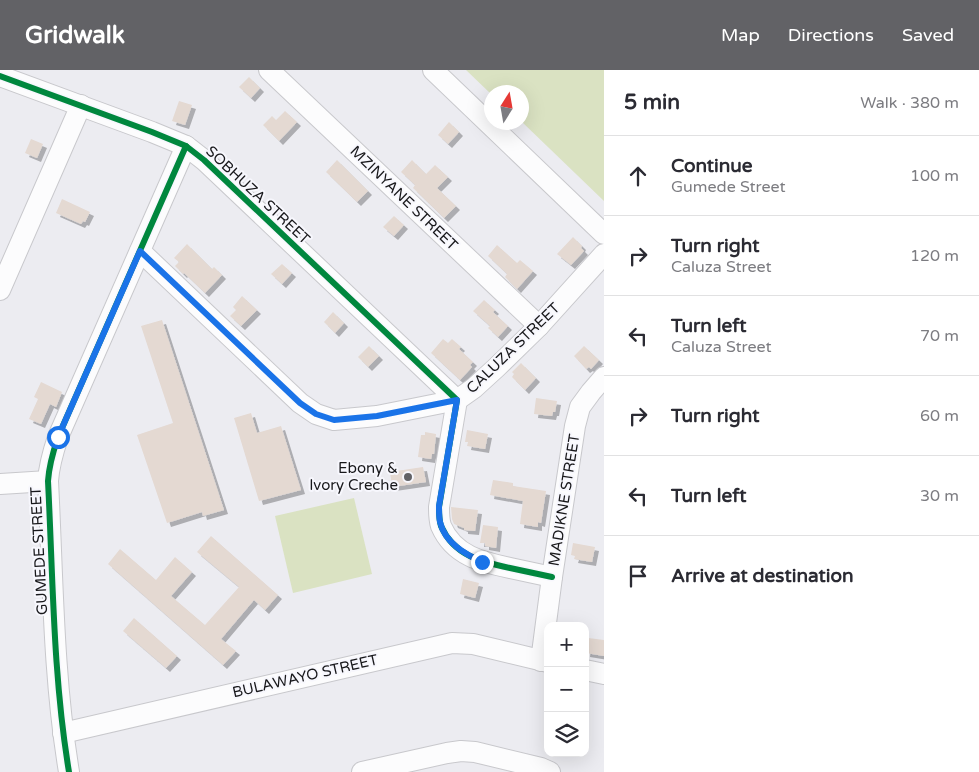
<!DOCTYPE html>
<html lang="en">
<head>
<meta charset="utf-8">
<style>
  :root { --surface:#fff; --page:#f7f7f7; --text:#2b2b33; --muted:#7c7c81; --line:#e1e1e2; --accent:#626266 }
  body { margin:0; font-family:"Varela Round",sans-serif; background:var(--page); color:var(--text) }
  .controls { position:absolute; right:15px; bottom:15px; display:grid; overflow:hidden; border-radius:10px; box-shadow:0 5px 20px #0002 }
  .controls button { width:45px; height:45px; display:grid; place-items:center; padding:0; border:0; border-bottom:1px solid var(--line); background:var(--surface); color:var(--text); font:25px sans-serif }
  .compass { position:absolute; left:484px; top:15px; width:45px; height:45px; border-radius:50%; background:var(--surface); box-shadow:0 5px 20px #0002; rotate:11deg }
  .stop { position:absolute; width:15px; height:15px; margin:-11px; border:4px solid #1a73e8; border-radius:50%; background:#fff }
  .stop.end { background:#1a73e8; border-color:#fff; box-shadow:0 1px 5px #0008 }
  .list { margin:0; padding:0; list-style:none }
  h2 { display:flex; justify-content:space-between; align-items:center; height:65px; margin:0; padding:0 20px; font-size:21px }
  h2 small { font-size:16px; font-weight:400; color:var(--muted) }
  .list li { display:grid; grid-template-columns:32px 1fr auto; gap:15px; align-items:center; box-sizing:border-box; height:80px; padding:0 20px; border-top:1px solid var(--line) }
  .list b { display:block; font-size:19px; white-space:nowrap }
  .list p { margin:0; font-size:16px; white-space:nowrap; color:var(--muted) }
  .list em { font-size:16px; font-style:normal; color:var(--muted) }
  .icon { flex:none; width:28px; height:28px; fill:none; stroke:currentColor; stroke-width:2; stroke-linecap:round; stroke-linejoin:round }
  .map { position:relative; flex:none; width:604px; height:702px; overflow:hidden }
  header { display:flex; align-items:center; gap:30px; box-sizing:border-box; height:70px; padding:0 25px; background:var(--accent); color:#fff }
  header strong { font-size:24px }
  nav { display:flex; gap:28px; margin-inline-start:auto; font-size:18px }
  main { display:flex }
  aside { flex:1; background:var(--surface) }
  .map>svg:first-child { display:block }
</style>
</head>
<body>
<header>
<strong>Gridwalk</strong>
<nav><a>Map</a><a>Directions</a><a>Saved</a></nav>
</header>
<main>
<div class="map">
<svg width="604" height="702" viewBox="0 0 604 702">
  <defs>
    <filter id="shadow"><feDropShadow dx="4" dy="4" stdDeviation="0" flood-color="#0004"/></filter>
  </defs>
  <rect width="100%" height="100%" fill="#ececf1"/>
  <g fill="#dae2c2">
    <path d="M 466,0 L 604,0 L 604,131 L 522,52 L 522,22 L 492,22 L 491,24 Z"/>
    <path d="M 354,428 L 372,504 L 293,523 L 275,446 Z"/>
  </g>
  <g fill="#e4d9d2" filter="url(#shadow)">
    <path d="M 249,7 L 260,18 L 251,28 L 239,17 Z"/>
    <path d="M 179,31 L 192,35 L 185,55 L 172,51 Z"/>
    <path d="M 285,41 L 297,52 L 279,71 L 263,55 L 272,46 L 276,50 Z"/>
    <path d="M 449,52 L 459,62 L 448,74 L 438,65 Z"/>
    <path d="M 31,69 L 43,74 L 37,88 L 25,83 Z"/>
    <path d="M 337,90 L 368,121 L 357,132 L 326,102 Z"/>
    <path d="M 412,90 L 426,104 L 435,95 L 448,107 L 437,118 L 456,136 L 444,148 L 413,118 L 415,115 L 401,102 Z"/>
    <path d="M 62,129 L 90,142 L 85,152 L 83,151 L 81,154 L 56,143 Z"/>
    <path d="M 394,146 L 404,155 L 394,166 L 383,157 Z"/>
    <path d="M 573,167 L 582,176 L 581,178 L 584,181 L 571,195 L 557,184 Z"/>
    <path d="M 187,174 L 212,199 L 214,197 L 222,205 L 205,223 L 184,203 L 183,204 L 175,196 L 179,192 L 174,188 Z"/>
    <path d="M 497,175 L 517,193 L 520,190 L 533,201 L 517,219 L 505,207 L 507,204 L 488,186 Z"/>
    <path d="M 282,194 L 292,203 L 282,214 L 271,204 Z"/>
    <path d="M 242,226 L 257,240 L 241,256 L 230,246 L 236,240 L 233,237 Z"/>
    <path d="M 484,230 L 495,240 L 493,242 L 508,256 L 498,267 L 488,258 L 490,256 L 473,241 Z"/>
    <path d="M 333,242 L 344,253 L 335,263 L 324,252 Z"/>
    <path d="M 162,250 L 224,440 L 203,446 L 202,442 L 167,453 L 137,365 L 173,353 L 141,256 Z"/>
    <path d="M 443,269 L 448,273 L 452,269 L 461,277 L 459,279 L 473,292 L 470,295 L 472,297 L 460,310 L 431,283 Z"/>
    <path d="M 369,276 L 379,286 L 368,297 L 358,287 Z"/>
    <path d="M 584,276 L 599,290 L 591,299 L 589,297 L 586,299 L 574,286 Z"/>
    <path d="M 521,293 L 536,308 L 525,320 L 512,307 L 514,304 L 512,302 Z"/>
    <path d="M 41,312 L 62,322 L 56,337 L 50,334 L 41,354 L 29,349 L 38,329 L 34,327 Z"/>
    <path d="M 536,328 L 557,331 L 555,342 L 553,342 L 552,346 L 534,344 Z"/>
    <path d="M 251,343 L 257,363 L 281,356 L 301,420 L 259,431 L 234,348 Z"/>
    <path d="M 467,360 L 488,364 L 485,379 L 467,376 L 468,372 L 465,372 Z"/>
    <path d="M 425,362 L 436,364 L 434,384 L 432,384 L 431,389 L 418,387 L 421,365 L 425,365 Z"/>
    <path d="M 423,397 L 426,412 L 392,417 L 390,402 Z"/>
    <path d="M 493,410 L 513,413 L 513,416 L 546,421 L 541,453 L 538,452 L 538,457 L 520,454 L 523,431 L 490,425 Z"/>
    <path d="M 451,437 L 478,440 L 475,461 L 464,460 L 464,458 L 454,454 L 452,449 Z"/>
    <path d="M 483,455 L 498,457 L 496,478 L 485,476 L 485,473 L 480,473 Z"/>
    <path d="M 211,466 L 278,525 L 265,540 L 254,530 L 221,569 L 236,581 L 223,595 L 108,494 L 120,479 L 156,510 L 175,487 L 192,502 L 171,526 L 205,555 L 239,517 L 197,482 Z"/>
    <path d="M 573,473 L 595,477 L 592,492 L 574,489 L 575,486 L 571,485 Z"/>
    <path d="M 463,509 L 479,513 L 475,528 L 460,524 Z"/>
    <path d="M 134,548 L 177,586 L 166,598 L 123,561 Z"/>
    <path d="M 588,568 L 604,570 L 604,586 L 586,583 Z"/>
  </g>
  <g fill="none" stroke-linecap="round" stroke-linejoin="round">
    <g stroke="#c8c8cc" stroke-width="22">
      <g id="minor">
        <path d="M 269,0 L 539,256"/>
        <path d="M 433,0 L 604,164"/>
        <path d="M 0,6 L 152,62 L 186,76 L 204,90 L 457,330 L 439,437 C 439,443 439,450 441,456 C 454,486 482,492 510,498 C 524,501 538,504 552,507"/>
        <path d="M 140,181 L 300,333 L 316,344 L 334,350 L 377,346 L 457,330 L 474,318 L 497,297 L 539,256 L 604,184"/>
        <path d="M 0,220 L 81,35"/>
        <path d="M 0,414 L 48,411"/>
        <path d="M 541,591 L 552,507 L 575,356 L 580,337 L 591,322 L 604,307"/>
        <path d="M 585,600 L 604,604"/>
        <path d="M 63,663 L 452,573 L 473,574 L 548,592"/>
        <path d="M 69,702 C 53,606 53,508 48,411 C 49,395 53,382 58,367 L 186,76"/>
        <path d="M 362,702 L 447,683 L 461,681 L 475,682 L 541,698 L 550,702"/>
      </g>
    </g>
    <use href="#minor" stroke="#fcfcfd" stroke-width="20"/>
    <g stroke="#f7f7fd" stroke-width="9">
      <g id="cycleway">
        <path d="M 0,6 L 152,62 L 186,76 L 204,90 L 457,330 L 439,437 C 439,443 439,450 441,456 C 454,486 482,492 510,498 C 524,501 538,504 552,507"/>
        <path d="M 69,702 C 53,606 53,508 48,411 C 49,395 53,382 58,367 L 186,76"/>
      </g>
    </g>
    <use href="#cycleway" stroke="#00873e" stroke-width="6"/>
  </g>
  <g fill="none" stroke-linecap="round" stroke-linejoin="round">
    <path stroke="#1a73e8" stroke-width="6" d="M 58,367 L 140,181 L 300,333 L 316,344 L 334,350 L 377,346 L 457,330 L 439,436 C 439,442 439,447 440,452 C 445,473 465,484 482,492"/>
  </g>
  <circle fill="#626266" stroke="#f7f7fd" stroke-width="2" cx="408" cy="407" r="5"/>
  <g text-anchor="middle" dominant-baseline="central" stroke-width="4" stroke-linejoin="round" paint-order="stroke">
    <g font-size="15" fill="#18181b" stroke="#f7f7fd">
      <text transform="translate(258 125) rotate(43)">SOBHUZA STREET</text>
      <text transform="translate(404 128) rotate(44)">MZINYANE STREET</text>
      <text transform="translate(513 278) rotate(-44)">CALUZA STREET</text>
      <text transform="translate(564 430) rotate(-81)">MADIKNE STREET</text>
      <text transform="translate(39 481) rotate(-93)">GUMEDE STREET</text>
      <text transform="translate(305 606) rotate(-13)">BULAWAYO STREET</text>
    </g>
    <g font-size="15" fill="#18181b" stroke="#f7f7fd" text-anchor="end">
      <text x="398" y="398">Ebony &amp;<tspan x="398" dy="17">Ivory Creche</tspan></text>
    </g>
  </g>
</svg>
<div class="controls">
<button>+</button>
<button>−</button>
<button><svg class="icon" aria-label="layers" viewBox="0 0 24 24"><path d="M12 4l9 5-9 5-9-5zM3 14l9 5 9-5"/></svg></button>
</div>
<svg class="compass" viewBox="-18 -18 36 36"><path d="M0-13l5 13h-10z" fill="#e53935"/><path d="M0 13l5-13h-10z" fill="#7c7c81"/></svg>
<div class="stop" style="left:58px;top:367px"></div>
<div class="stop end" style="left:482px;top:492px"></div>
</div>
<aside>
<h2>5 min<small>Walk · 380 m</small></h2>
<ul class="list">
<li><svg class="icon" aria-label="ahead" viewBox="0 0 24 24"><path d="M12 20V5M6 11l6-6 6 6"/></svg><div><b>Continue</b><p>Gumede Street</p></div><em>100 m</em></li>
<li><svg class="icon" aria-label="right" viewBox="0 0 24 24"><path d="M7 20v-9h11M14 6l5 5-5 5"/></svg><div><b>Turn right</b><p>Caluza Street</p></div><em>120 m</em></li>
<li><svg class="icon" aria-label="left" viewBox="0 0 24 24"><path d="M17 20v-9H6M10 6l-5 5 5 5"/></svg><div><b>Turn left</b><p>Caluza Street</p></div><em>70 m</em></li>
<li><svg class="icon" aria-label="right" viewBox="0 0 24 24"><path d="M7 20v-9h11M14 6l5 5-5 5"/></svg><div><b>Turn right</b></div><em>60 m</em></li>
<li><svg class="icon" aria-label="left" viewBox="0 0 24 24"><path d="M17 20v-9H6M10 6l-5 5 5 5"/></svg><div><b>Turn left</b></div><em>30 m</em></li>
<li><svg class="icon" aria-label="arrive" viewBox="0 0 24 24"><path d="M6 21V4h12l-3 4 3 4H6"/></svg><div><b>Arrive at destination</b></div></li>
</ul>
</aside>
</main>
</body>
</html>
